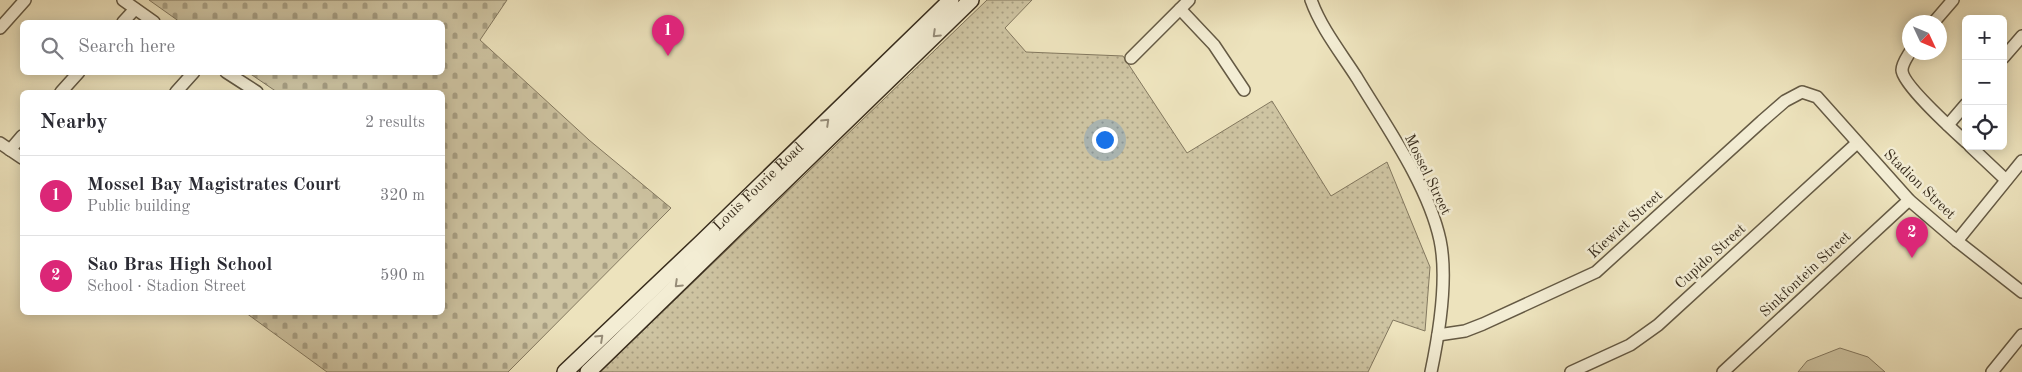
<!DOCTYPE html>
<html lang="en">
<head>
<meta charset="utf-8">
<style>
  :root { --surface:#fff; --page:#f2f2f3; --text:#2b2b33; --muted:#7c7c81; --line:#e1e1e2; --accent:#db2777 }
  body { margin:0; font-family:"Old Standard TT",serif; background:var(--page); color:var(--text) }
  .controls { position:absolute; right:15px; top:15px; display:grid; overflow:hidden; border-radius:8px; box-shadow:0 2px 12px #0003 }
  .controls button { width:45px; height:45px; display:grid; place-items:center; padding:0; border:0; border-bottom:1px solid var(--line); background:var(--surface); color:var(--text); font:25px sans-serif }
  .compass { position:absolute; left:1902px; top:15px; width:45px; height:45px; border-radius:50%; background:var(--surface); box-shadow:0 2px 12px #0003; rotate:134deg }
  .you { position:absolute; left:1104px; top:139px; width:18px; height:18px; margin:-12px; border:4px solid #fff; border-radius:50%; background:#1a73e8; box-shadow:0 0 0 8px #1a73e833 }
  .badge { display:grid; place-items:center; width:32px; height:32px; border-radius:50%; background:var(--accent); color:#fff; font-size:16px; font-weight:700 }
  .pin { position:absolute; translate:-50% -41px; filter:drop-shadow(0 1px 2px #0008) }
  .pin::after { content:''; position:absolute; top:26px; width:18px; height:15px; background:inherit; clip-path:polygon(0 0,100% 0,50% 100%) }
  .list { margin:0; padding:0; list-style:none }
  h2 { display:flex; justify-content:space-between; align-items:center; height:65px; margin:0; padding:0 20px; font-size:21px }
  h2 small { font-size:16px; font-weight:400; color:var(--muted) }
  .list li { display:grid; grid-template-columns:32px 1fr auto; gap:15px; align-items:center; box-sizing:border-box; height:80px; padding:0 20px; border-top:1px solid var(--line) }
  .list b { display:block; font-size:19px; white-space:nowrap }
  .list p { margin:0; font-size:16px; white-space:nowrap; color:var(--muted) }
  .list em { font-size:16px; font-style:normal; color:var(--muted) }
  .icon { flex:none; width:28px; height:28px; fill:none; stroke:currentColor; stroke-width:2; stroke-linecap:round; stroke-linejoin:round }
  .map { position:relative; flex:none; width:2022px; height:372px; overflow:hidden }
  .search { position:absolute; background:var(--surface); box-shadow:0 2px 12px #0003; left:20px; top:20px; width:425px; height:55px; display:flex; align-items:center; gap:12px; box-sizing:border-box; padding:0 18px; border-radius:8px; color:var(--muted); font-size:19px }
  .panel { position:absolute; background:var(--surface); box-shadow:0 2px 12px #0003; left:20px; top:90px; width:425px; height:225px; border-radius:8px }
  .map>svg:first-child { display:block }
</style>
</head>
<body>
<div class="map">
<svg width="2022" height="372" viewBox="0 0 2022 372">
  <defs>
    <pattern id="grass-dots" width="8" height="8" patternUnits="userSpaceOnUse" patternTransform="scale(1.25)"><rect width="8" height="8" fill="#cec4a2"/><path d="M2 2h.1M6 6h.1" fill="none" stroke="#a89f83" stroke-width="1.8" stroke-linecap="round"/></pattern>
    <pattern id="cemetery-stones" width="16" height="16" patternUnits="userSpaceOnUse" patternTransform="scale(1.25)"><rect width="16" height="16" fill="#cec4a2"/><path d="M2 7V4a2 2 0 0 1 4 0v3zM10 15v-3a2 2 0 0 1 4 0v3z" fill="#a89f83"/></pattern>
  </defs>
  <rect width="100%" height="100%" fill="#ede3bd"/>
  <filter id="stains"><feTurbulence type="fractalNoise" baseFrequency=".004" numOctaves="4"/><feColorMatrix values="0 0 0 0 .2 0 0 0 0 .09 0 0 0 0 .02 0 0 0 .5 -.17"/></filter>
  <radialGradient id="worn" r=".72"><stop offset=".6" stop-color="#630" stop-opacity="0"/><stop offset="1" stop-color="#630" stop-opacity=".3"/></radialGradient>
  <path fill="url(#grass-dots)" stroke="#83785f" d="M 987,0 L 1032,0 L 1005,28 L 1026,52 L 1123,56 L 1187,153 L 1272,101 L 1331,196 L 1387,162 L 1430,267 L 1425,331 L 1393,320 L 1368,372 L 600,372 Z"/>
  <path fill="url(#cemetery-stones)" stroke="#83785f" d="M 149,0 L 507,0 L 480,40 L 589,140 L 671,208 L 508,372 L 327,372 L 246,313 L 442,312 L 442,92 L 277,92 L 249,73 L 442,72 L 442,22 L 180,22 Z"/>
  <path fill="#cec4a2" stroke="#83785f" d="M 1840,348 L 1868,357 L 1885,372 L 1798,372 L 1807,361 Z"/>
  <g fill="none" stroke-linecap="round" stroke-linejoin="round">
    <g stroke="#655a44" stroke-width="14">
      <g id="street">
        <path d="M 123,0 L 154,22"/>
        <path d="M 1311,0 C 1321,28 1341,53 1357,78 C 1386,126 1428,185 1440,240 C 1448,278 1439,334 1431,372"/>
        <path d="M 1180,9 L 1214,45 L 1244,90"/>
        <path d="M 123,22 L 135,9"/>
        <path d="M 1934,22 L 1953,0"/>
        <path d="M 0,28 L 25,0"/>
        <path d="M 1910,52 C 1907,57 1902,64 1902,70 C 1902,84 1954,131 1966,142"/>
        <path d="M 1131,58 L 1189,0"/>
        <path d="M 2003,58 L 2022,36"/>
        <path d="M 226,72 L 257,92"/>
        <path d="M 61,92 L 79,72"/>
        <path d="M 176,92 L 194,72"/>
        <path d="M 1948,125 L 1966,104"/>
        <path d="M 0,143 L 22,158"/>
        <path d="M 1970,146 L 2006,180"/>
        <path d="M 10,150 L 22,136"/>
        <path d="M 1957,241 L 2022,161"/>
        <path d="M 1438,335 L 1465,331 L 1483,324 L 1596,272 L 1762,121 L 1785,101 L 1802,92 L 1817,97 L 1909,200 L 1957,241 L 2022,292"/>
        <path d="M 1571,372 L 1630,345 L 1658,325 L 1857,143"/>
        <path d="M 1723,372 L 1909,200"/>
        <path d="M 1992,372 L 2022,335"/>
      </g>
    </g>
    <g stroke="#382c1c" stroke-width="18">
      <g id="secondary">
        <path id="s1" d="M 565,372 L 703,241 L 951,0"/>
        <path d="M 588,372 L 971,0"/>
      </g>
    </g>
    <use href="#street" stroke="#f3edd4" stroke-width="11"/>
    <use href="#secondary" stroke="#f3edd4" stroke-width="15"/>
  </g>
  <defs><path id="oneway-chevron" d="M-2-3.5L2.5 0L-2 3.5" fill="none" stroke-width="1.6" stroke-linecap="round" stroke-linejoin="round" transform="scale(1.25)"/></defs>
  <g stroke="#968c78">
    <use href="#oneway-chevron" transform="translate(936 34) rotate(136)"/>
    <use href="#oneway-chevron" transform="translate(826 122) rotate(-44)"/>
    <use href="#oneway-chevron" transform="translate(678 284) rotate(136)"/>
    <use href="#oneway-chevron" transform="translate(600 338) rotate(-43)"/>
  </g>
  <g text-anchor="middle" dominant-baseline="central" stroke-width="5" stroke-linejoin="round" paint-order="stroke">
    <g font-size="15" fill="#382c1c" stroke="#f3edd4">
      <text transform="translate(1427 175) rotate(64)">Mossel Street</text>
      <text transform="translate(1919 185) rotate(44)">Stadion Street</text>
      <text stroke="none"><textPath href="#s1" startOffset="268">Louis Fourie Road</textPath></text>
      <text transform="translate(1626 225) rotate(-42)">Kiewiet Street</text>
      <text transform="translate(1711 257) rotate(-42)">Cupido Street</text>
      <text transform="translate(1806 275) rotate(-43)">Sinkfontein Street</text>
    </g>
  </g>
  <rect width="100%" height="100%" filter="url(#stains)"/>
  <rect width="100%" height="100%" fill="url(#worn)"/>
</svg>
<div class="controls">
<button>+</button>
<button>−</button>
<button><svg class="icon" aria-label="locate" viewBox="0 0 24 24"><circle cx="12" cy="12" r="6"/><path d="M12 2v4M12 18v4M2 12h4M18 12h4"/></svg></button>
</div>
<svg class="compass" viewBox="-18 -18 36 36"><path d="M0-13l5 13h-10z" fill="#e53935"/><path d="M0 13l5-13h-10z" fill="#7c7c81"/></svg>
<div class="you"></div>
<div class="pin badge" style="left:668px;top:56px">1</div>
<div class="pin badge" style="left:1912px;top:258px">2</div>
<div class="search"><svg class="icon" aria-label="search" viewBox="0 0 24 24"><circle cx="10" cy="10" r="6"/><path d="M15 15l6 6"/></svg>Search here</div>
<section class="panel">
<h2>Nearby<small>2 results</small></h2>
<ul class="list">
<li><span class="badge">1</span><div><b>Mossel Bay Magistrates Court</b><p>Public building</p></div><em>320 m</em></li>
<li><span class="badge">2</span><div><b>Sao Bras High School</b><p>School · Stadion Street</p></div><em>590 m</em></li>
</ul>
</section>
</div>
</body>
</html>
